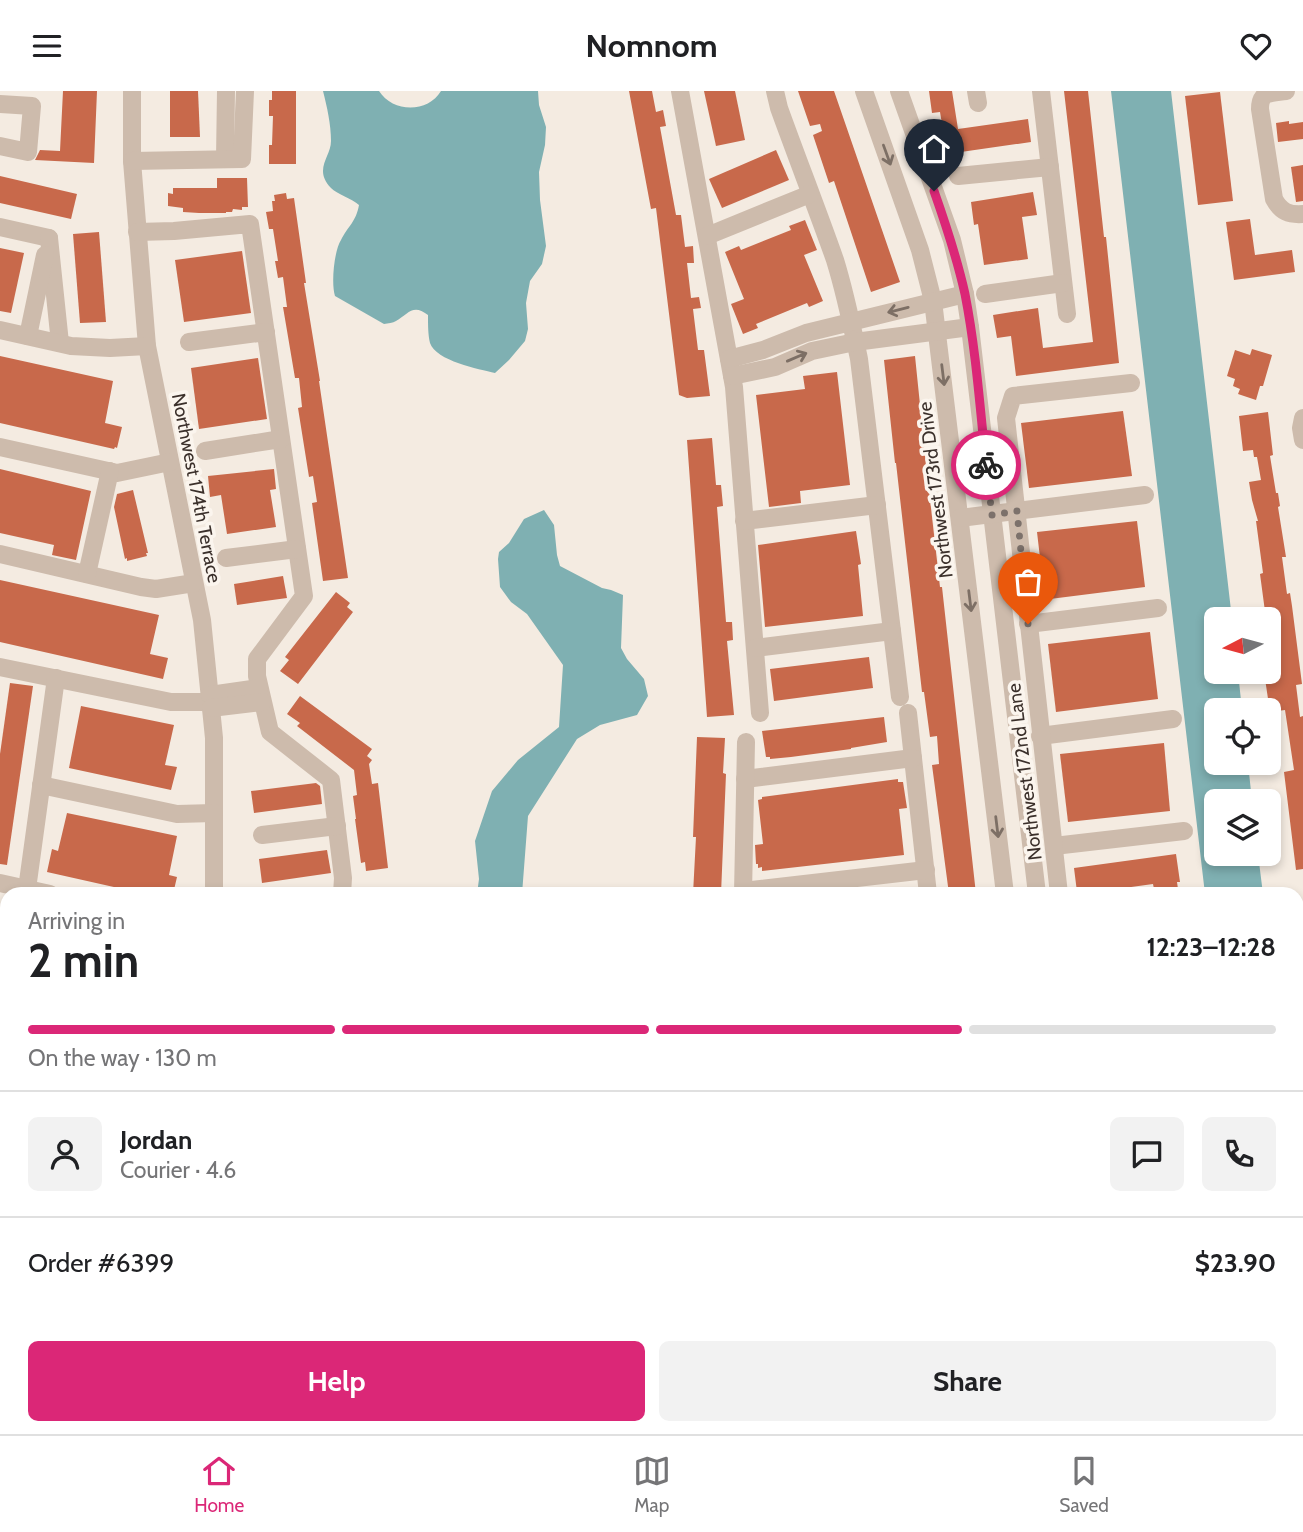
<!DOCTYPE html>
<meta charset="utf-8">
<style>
:root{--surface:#fff;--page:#f2f2f2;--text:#202124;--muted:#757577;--line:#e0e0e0;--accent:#db2777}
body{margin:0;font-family:Cabin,sans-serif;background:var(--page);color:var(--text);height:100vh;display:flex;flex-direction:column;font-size:26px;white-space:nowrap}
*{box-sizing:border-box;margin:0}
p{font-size:23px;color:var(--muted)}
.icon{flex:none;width:38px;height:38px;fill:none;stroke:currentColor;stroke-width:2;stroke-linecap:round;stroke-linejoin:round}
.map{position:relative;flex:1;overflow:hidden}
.side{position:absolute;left:0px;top:796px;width:1304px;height:548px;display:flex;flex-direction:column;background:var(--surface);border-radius:21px 21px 0 0;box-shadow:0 4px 10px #0003}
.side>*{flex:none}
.needle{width:46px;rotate:264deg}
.controls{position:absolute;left:1204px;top:516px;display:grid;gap:14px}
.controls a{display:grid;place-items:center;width:77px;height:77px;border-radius:10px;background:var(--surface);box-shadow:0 4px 10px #0003;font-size:35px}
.pin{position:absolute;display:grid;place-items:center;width:60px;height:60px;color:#fff;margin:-72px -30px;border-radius:50% 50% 50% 0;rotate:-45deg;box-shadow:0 0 7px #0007}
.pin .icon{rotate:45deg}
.courier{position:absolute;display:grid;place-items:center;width:70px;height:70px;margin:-35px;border:5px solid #db2777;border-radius:50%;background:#fff;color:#222;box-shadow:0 2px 9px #0007}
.headline em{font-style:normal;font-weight:700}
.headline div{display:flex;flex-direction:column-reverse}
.headline{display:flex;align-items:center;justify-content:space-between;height:119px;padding:0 28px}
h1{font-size:46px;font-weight:700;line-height:52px}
.bar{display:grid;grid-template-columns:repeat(4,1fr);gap:10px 7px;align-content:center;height:84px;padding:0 28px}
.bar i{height:9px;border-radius:5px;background:var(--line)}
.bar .current{background:var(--accent)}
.bar p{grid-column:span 4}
.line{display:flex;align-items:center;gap:18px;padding:0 28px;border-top:2px solid var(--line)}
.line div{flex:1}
.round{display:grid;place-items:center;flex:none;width:74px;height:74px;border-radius:10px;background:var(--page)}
.cta{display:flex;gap:14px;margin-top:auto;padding:14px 28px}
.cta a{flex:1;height:80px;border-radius:10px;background:var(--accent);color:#fff;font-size:28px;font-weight:700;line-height:80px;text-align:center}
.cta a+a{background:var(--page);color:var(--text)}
header{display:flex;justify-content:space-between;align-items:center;height:91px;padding:0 28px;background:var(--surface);font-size:32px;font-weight:700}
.tab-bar{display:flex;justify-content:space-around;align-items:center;height:98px;border-top:2px solid var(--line);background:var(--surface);font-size:19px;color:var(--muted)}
.tab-bar a{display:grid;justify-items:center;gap:4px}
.tab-bar .current{color:var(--accent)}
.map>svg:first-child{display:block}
.water{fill:#7fb0b2}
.building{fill:#c8694b}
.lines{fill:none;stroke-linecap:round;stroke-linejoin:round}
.minor{stroke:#cdbbac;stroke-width:18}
.oneway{stroke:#7d6f65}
.done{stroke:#7c716b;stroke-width:7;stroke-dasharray:0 12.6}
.route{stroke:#db2777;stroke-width:9}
.labels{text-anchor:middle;stroke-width:7;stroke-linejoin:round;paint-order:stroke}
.street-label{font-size:19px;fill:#3b302b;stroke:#fbf5ee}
</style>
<header><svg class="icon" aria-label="menu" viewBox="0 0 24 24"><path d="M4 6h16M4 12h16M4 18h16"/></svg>Nomnom<svg class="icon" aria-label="heart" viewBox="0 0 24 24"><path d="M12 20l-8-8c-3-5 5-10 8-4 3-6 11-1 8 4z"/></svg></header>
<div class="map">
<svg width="1303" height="1343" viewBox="0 0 1303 1343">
<rect width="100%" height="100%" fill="#f4ebe1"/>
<!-- water -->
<g class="water">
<path d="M323 0H379C393 22 428 22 441 0H538L539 14 546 36 545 54 539 81 540 109 546 155 542 173 530 190 526 212 528 238 525 250 509 269 495 282C479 278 436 270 430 252 428 244 428 233 428 224 413 212 408 223 396 230 393 232 388 232 384 233L335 205C331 193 334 160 341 149 348 135 356 131 359 114 351 107 337 103 331 97 313 78 331 66 331 50 331 33 327 16 323 0Z"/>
<path d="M1111 0H1171L1232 528H1216V581H1238L1242 619 1216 620V672H1248L1252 710H1216V763H1258L1263 803H1205Z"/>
<path d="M544 419 554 434 557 464 560 475 602 497 611 499 623 504 621 557 627 568 644 588 648 605 637 624 600 634 577 648 528 725 522 803H477L479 788 475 750 492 700 518 669 559 636 563 574 527 523 511 511 500 496 498 468 499 461 509 452 524 428Z"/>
<path d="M1297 1109 1303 1165V1343H1267V1337H1297Z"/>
</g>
<!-- building -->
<g class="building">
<path d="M63 0H97L94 72 35 69 40 59 60 60Z"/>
<path d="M170 0H198L200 46H170Z"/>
<path d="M272 0H296V73H269V54H272L273 25H269V9H272Z"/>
<path d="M629 0H652L656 21 663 19 666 35 660 36 676 124H681L685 156 693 155 694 172H687L691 207 699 206 701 217 693 218 698 259H704L710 305 687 307 679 304 656 117 651 118Z"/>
<path d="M704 0H735L745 49 716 55Z"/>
<path d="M798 0H834L900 191 871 201 834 90 829 92 813 44 822 40 820 33 810 35Z"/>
<path d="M929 0H952L958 38 1028 28 1031 51 947 63 940 21 932 22Z"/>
<path d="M1064 0H1088L1104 146H1106L1119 272 1016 285 1011 245 997 247 993 224 1038 217 1043 257 1093 251Z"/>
<path d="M1220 1 1233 110 1198 114 1185 5Z"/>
<path d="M1289 30V33L1303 31V48L1278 51 1276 32Z"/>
<path d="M776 59 789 89 722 117 709 88Z"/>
<path d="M1303 74V110L1296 111 1291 76Z"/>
<path d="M0 85 77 103 71 128 0 112Z"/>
<path d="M217 87H247L248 116H242V119L233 118 232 121H226V122H199L183 121V117L168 115V102L173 103V97H217Z"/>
<path d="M1033 101 1037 124 1022 126 1028 168 984 174 978 133 974 134 971 111Z"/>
<path d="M286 102 287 108 294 107 306 192H304L320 290H319L348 487 323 490 312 412 317 411 313 385 309 386 298 317 302 316 299 287H295L283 216H287L283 186 278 187 275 170H278L273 138H269L266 121 273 120 272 110H275L274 104Z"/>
<path d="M1250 128 1255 164 1292 159 1295 181 1234 189 1226 131Z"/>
<path d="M805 129 817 159 804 164 823 210 809 216 807 212 756 233 758 237 743 243 731 213 744 208 725 161 739 155 741 159 791 139 789 135Z"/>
<path d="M99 141 106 231 80 232 73 143Z"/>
<path d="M0 157 24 162 11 222 0 220Z"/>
<path d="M242 160 251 222 184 231 175 169Z"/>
<path d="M1252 258 1272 264 1263 295H1260L1256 309 1238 303 1240 298 1233 295 1235 288 1227 285 1235 259 1250 264Z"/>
<path d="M0 265 113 290 105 332 122 336 117 357 115 356 114 358 0 332Z"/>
<path d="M915 265 927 382 940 496H942L976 803H949L932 674 939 673 937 645 930 646 924 601H922L896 372H895L884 269Z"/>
<path d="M258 267 267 328 199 338 191 277Z"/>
<path d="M837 281 850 394 800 400 801 412 769 416 756 304 805 298 803 285Z"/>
<path d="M1123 320 1132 385 1029 397 1021 332Z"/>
<path d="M1268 321 1273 364 1270 365 1276 402H1278L1280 415 1278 416 1286 466H1282L1287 503 1290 502 1292 515 1302 593 1296 594 1300 626 1303 625V778L1296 779 1284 681 1294 679 1285 619 1270 621 1264 581H1269V528H1266L1260 483 1263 482 1256 430H1258L1252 409 1249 391 1261 389 1257 366H1254L1253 359 1243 360 1239 325Z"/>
<path d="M712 347 716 394H721L723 415 717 416 726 531H732L733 549 727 550 734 624 707 626 687 349Z"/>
<path d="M0 378 91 400 76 469 52 464 54 454 0 442Z"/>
<path d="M274 378 276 398 270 399 276 436 227 443 221 404 210 406 208 385Z"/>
<path d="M133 399 148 462H146L147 465 127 470V467L125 468 114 416 117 403Z"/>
<path d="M1137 430 1145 496 1042 509 1039 484H1042L1037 441Z"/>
<path d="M856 440 861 473 858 474 863 525 765 536 758 454Z"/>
<path d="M283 485 287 507 237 514 234 493Z"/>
<path d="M0 489 159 524 150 563 168 567 163 588 0 551Z"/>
<path d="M336 501 350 512 347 516 353 521 298 593 280 580 289 569 285 566Z"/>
<path d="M1150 541 1158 608 1056 621 1048 553Z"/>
<path d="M869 566 873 597 774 610 770 578Z"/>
<path d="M10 592 33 595 7 774 0 773V663Z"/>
<path d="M300 605 372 658 367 665 372 669 369 673 372 693 378 692 388 777 366 780 365 771 361 772 355 728H356L353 705 357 704 354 679 297 635 300 632 287 623Z"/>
<path d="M81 615 174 634 165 674 177 676 171 699 69 677Z"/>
<path d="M884 626 887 651 851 657V658L791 666 770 668V666H766L762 640Z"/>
<path d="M697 646 725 647 723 682 726 683 721 803H693L696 746H693Z"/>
<path d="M1164 652 1170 720 1068 731 1060 663Z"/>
<path d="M898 688V691H903L907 717 899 718 904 764 762 780V776L758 777V773H756L755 754 763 753 758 709 762 708V706Z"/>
<path d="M316 692 320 695 322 713 254 722 251 700Z"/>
<path d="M67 722 177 745 169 784 177 786 173 803H145L47 781 52 758 58 760Z"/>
<path d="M327 759 331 782 262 792 259 768Z"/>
<path d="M1176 763 1180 791H1177L1178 798 1173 799 1174 803H1155L1153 793 1124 797 1125 801 1108 803H1086V800L1077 801 1074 777Z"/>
</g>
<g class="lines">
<!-- minor -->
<g class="minor">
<path d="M132 0V70L147 255 202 529 214 647V803"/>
<path d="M680 0 734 296 760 622"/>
<path d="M775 0 779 17C797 67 817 118 835 169 845 201 852 235 859 268L900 606"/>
<path d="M864 0 920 159 933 210 1005 803"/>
<path d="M899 0 952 149 965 203 970 236 1037 803"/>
<path d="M976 0 978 12"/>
<path d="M1041 0 1067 223"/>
<path d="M1286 0C1271 2 1260 0 1260 18L1274 108C1281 121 1289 124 1303 123"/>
<path d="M0 13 32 15 28 61 0 55"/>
<path d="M225 68 226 0"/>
<path d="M132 70 242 68 245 0"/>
<path d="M958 85 1050 76"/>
<path d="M0 136 49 147"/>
<path d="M137 141 174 140 250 133 304 505 257 568V585L270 641 331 689 343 787 342 803"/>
<path d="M707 145 810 103"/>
<path d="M49 147 60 252"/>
<path d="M985 203 1063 192"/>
<path d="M0 239 71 255 110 257 147 255"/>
<path d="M28 245 45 164"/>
<path d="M189 251 266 241"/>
<path d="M729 268 763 259 806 242 965 203"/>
<path d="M732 285 775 276 812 260 855 251 970 236"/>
<path d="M1303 327 1301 337 1303 349"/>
<path d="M0 356 117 382 170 371"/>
<path d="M205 360 281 348"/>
<path d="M960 427 1145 404"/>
<path d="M744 430 877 414"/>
<path d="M0 463 141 496 156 498 194 492"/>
<path d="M226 467 297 458"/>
<path d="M87 483 110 380"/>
<path d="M1028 533 1158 517"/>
<path d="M755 557 892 540"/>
<path d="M0 576 171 611H211"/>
<path d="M210 604 259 597"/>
<path d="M211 617 262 611"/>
<path d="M908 622 928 803"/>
<path d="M1040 645 1173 628"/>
<path d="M745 688 913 667"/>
<path d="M41 694 177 723 214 722"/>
<path d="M262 744 337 735"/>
<path d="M1054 755 1184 740"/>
<path d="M0 792 50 803"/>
<path d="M27 798 56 587"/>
<path d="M743 800 926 779"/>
<path d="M743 803 746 651"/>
<path d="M1059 803 1006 327 1013 305 1131 292"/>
<path d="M0 905 7 907"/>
<path d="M0 1026 7 1028"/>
<path d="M0 1143 7 1145"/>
<path d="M0 1305 7 1304"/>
<path d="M585 1337 586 1343"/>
<path d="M689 1337 690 1343"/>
<path d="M789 1337 790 1343"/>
<path d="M892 1337 893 1343"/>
<path d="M995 1337 996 1343"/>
<path d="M1070 1337V1343"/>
<path d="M1102 1337 1103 1343"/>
<path d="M1121 1337 1122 1343"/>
<path d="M1156 1343 1208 1337"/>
</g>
</g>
<!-- one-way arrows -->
<defs><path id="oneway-shaft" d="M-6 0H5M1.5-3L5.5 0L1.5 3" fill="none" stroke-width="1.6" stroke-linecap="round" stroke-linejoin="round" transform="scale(1.75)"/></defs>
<g class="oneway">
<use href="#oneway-shaft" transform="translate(887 64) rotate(70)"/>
<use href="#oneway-shaft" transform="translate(898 219) rotate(166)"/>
<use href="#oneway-shaft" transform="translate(797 266) rotate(-23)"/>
<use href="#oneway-shaft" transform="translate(943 284) rotate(83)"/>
<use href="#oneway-shaft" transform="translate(970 510) rotate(83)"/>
<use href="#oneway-shaft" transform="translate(997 736) rotate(83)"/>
</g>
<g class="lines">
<!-- done -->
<path class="done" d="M986 374 992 424 1017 420 1028 533"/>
<!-- route -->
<path class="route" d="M934 100C946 134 957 167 965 203 976 259 980 317 986 374"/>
</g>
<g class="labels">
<!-- street labels -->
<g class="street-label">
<text transform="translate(197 397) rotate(79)" y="7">Northwest 174th Terrace</text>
<text transform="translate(935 399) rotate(-97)" y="7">Northwest 173rd Drive</text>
<text transform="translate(1024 681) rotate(-97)" y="7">Northwest 172nd Lane</text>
</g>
</g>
</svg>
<div class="controls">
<a><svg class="needle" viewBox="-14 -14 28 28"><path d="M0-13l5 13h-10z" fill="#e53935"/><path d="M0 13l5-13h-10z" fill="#757577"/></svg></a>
<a><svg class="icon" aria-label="locate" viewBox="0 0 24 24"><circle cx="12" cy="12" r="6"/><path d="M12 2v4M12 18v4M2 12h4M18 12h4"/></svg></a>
<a><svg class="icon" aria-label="layers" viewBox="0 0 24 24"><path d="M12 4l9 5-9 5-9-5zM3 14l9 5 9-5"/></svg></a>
</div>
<div class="pin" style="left:1028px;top:533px;background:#ea580c"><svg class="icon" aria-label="bag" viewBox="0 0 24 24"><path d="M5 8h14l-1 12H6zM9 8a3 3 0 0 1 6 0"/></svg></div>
<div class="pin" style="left:934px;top:100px;background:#1f2937"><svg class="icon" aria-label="home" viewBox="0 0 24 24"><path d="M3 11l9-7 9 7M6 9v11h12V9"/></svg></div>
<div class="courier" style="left:986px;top:374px"><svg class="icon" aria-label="bike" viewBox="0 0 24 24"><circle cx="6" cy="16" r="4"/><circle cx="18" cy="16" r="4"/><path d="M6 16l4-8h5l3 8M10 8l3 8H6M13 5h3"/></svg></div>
<section class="side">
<div class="headline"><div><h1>2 min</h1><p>Arriving in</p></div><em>12:23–12:28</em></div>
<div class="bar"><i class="current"></i><i class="current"></i><i class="current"></i><i></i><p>On the way · 130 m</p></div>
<div class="line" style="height:126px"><a class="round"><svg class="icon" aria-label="person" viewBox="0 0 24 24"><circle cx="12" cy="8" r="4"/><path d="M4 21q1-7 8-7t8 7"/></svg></a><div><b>Jordan</b><p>Courier · 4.6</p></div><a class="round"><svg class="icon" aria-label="chat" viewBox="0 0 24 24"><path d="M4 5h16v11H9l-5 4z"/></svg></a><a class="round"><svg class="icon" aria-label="phone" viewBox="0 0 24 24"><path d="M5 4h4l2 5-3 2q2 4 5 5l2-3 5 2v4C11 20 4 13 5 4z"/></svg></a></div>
<div class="line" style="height:91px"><div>Order #6399</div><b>$23.90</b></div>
<div class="cta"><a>Help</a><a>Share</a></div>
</section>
</div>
<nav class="tab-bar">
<a class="current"><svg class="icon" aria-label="home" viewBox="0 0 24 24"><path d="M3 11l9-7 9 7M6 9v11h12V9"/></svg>Home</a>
<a><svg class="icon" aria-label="map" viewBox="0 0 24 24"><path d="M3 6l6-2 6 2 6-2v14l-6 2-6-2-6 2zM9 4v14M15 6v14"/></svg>Map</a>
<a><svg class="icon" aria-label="saved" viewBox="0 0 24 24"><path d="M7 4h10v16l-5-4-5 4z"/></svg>Saved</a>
</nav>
